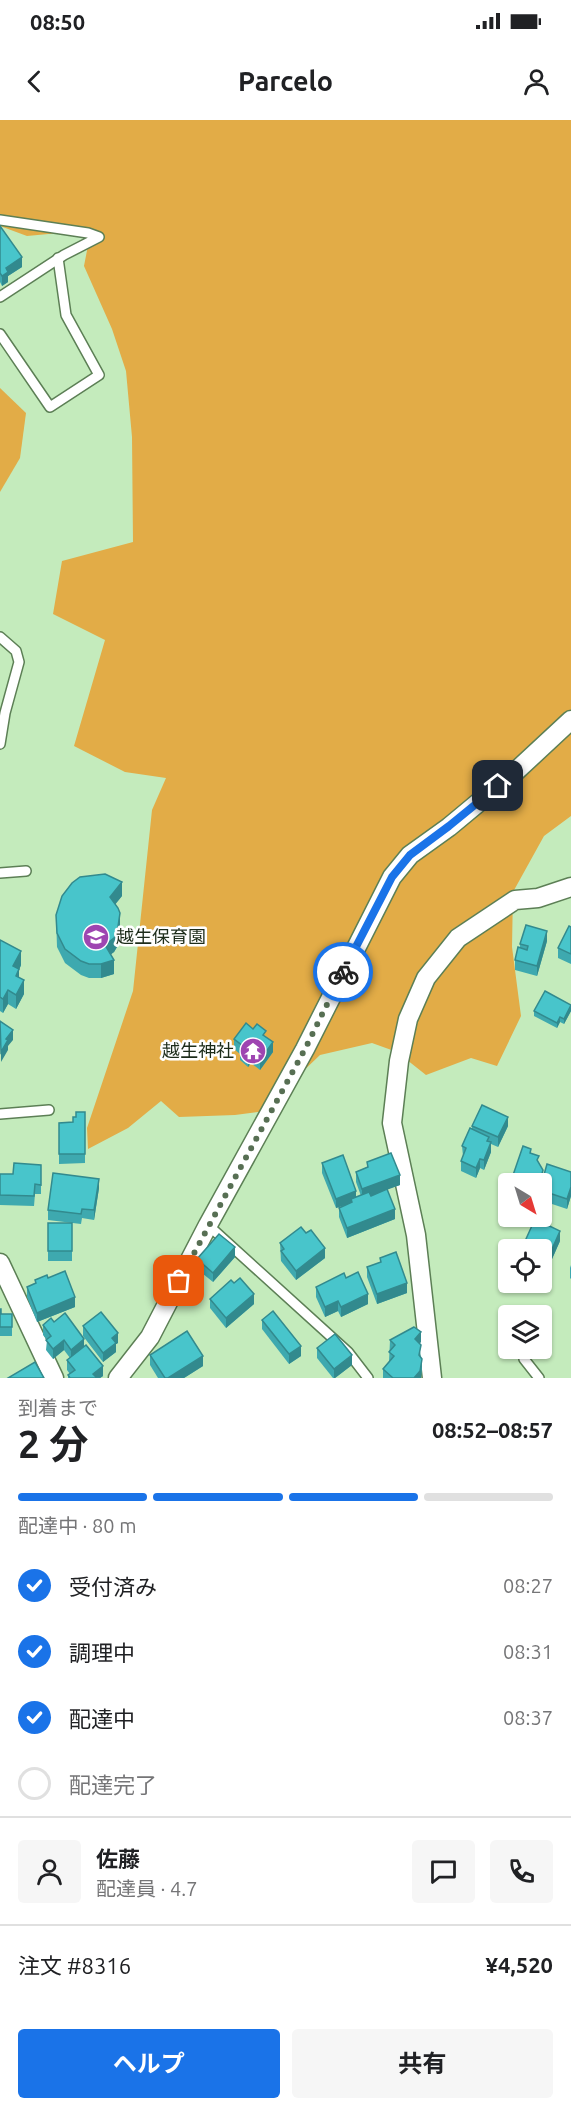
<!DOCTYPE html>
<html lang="ja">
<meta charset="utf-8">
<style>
:root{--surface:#fff;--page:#f6f6f6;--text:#202124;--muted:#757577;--line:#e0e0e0;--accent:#1a73e8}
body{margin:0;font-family:Ubuntu,"Noto Sans JP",sans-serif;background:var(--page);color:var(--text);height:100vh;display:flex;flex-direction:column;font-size:22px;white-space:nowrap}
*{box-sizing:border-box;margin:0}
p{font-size:20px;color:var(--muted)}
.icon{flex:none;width:33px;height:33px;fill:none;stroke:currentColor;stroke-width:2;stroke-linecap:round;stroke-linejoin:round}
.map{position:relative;height:1258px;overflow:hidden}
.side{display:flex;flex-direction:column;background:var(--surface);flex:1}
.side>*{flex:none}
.needle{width:39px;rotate:142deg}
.buttons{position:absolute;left:498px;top:1053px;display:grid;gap:12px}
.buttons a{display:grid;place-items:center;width:54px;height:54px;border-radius:6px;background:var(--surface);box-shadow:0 2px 4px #0004;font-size:30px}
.pin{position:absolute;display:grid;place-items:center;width:51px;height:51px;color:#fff;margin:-26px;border-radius:12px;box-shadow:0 3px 9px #0006}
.courier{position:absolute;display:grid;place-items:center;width:60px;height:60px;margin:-30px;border:4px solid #1a73e8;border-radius:50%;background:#fff;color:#222;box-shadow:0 2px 8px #0007}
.summary em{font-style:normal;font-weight:700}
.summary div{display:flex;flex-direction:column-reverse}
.summary{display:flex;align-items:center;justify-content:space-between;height:102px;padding:0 18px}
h1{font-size:39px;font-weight:700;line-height:45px}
.bar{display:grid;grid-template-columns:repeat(4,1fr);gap:9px 6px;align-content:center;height:72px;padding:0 18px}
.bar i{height:8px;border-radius:4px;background:var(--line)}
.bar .on{background:var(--accent)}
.bar p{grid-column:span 4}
.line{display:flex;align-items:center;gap:15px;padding:0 18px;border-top:2px solid var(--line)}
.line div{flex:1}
.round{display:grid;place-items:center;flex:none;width:63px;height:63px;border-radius:6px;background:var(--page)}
ol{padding:0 18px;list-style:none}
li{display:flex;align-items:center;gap:18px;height:66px}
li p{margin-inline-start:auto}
li .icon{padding:6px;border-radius:50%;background:var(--accent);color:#fff;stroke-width:4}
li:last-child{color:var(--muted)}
li i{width:33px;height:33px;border:3px solid var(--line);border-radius:50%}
.primary-button{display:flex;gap:12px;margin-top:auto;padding:12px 18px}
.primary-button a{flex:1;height:69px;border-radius:6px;background:var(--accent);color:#fff;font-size:24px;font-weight:700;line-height:69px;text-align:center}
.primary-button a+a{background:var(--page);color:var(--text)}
.status{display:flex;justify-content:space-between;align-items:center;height:42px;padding:0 30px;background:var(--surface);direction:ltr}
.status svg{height:16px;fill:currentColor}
header{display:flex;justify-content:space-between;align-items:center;height:78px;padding:0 18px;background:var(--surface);font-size:27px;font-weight:700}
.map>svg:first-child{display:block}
.green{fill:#e2ac47}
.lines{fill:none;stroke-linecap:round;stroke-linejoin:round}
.service-casing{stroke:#5c7f55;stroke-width:12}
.minor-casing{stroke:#5c7f55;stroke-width:21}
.service{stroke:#fff;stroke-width:9}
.minor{stroke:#fff;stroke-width:18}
.wall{fill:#3ea9af}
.shaded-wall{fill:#328a8e}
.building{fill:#48c5cb;stroke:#328a8e;stroke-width:1.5}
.done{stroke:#576f53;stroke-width:6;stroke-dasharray:0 10.8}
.route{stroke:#1a73e8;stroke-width:8}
.labels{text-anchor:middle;stroke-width:5;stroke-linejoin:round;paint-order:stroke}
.poi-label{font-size:18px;fill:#1d2c1a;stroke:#fff;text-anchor:start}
</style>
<div class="status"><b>08:50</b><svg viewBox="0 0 49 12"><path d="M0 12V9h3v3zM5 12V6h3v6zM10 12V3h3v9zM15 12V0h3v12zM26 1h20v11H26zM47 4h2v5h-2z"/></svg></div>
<header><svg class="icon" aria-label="back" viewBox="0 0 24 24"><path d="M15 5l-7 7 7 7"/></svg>Parcelo<svg class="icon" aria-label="person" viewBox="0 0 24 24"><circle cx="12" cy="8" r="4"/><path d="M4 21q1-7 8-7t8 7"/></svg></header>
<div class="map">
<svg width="571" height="1258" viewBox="0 0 571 1258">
<rect width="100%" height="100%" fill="#c4ebbc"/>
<!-- green -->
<g class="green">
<path d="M0 0H571V696L544 716 513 772 512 827 521 896 497 946 471 938 426 955 397 932 372 923 320 935 296 958 280 989 235 995 179 997 161 981 128 1008 88 1029 87 1008 133 871 152 690 166 658 125 652 74 626 105 520 53 494 62 441 133 422 132 317 126 251 112 209 84 146 91 110 27 116 0 106Z"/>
<path d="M0 268 26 293 20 338 0 372Z"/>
</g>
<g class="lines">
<defs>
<g id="service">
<path d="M0 100 88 113 99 117 64 135 0 177"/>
<path d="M0 214 50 287 99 255 66 195 58 138"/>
<path d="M0 517 16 531 19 542 5 593 0 624"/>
<path d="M0 753 26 751"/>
<path d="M0 994 49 990"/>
<path d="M208 1105 348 1232 368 1258"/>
<path d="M524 1239 539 1258"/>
</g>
<g id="minor">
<path d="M0 1143 54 1258"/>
<path d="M118 1258 150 1217 208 1105 305 929 392 757 410 735 449 707 514 653 571 600"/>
<path d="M432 1258 416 1115 392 1003 399 941 408 899 426 858 458 818 515 780 538 778 571 767"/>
</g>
</defs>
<!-- service casing -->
<use href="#service" class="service-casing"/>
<!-- minor casing -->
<use href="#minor" class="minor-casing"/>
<!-- service -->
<use href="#service" class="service"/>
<!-- minor -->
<use href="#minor" class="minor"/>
</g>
<!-- wall -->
<g class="wall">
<path d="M0 106 22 147 8 156V162L2 166 0 162Z"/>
<path d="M122 776 115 784 120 807 117 827 114 832 111 834 114 854 101 858H89L81 855 65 843 57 827 56 795Z"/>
<path d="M571 807V844L558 838V828Z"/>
<path d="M0 820 21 845 19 850V858L24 874 16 889 8 884 3 893 0 891Z"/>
<path d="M547 821 537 856 515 850V840L520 828V824Z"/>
<path d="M571 885V891L564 904 560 902 557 908 534 896V891Z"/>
<path d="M266 917 273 932 260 950 251 943 248 947 240 940V934L234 929V919Z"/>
<path d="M85 992V1043L59 1044V1003L73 1002 76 997Z"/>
<path d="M472 1006H508L498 1027 491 1024V1032L484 1050 480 1048 476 1058 461 1051V1041L463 1036 462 1026 472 1009Z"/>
<path d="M531 1033 539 1043 543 1056 571 1052V1076L567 1089 546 1082V1076L544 1081 542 1080V1064H511V1061Z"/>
<path d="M367 1042 400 1065 387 1069 395 1099 347 1118 339 1097V1088L351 1083 336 1088 322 1053V1043L356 1077 361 1076 356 1062V1052L367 1047Z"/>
<path d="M41 1045V1074H35L34 1086 0 1085V1054H13Z"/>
<path d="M99 1068 94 1100 82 1098 81 1104 48 1100V1090Z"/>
<rect x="48" y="1103" width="24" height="38"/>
<path d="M560 1121 548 1148 543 1146 542 1150V1130Z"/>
<path d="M280 1123 325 1138 296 1160 281 1141Z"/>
<path d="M235 1137 213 1162 197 1149V1139Z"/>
<path d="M380 1138 407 1173 377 1184 367 1157V1147L380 1143Z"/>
<path d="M571 1145V1159L570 1158V1148Z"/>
<path d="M48 1158 75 1187 37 1202 27 1177V1167L35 1164V1160Z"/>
<path d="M346 1158 368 1184 341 1197 338 1191 325 1197 316 1177V1167Z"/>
<path d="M234 1163 254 1184 226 1208 210 1188V1179Z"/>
<path d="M0 1189 1 1194H12V1216H0Z"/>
<path d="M262 1200 301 1236 289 1244 262 1209Z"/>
<path d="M54 1202 84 1227 103 1256 100 1258H68V1255L70 1254 67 1250V1240L70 1238 64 1230 53 1239 46 1230 47 1220 43 1215V1205Z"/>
<path d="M83 1206 118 1223 116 1224V1232L103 1242 83 1216Z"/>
<path d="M390 1220 421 1222 419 1223 422 1248 421 1258H383V1249L389 1242Z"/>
<path d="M317 1228 352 1245 335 1258H333L317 1238Z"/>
<path d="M150 1235 203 1246 184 1258H158L150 1245Z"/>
</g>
<!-- shaded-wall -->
<g class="shaded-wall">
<path d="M22 137V147L8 156V162L2 166V156L6 148Z"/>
<path d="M122 762V776L110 791V777Z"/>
<path d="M120 793V807L117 827 114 832 105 839V825Z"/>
<path d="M547 811V821L537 856V846Z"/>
<path d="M21 831V845L19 850V863L16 870 13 846Z"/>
<path d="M114 840V854L101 858V844Z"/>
<path d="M24 860V874L16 889V875Z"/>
<path d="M8 870V884L3 893V879Z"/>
<path d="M571 886V891L564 904V899Z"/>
<path d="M560 897V902L557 908V903Z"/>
<path d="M13 910V920L8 926V930L1 942V932L6 919Z"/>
<path d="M273 922V932L260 950V940Z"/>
<path d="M251 933V943L248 947V937Z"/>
<path d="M508 997V1006L498 1027V1017Z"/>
<path d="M491 1022V1032L484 1050V1040Z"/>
<path d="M480 1039V1048L476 1058V1048Z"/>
<path d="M400 1055V1065L362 1079V1069Z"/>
<path d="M99 1059V1068L94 1100V1090Z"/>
<path d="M547 1063V1072H546L544 1081V1071Z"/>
<path d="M571 1067V1076L567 1089V1079Z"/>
<path d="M356 1071V1081L351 1079V1083L336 1088V1079Z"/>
<path d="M395 1089V1099L347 1118V1108Z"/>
<path d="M560 1111V1121L548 1148V1138Z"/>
<path d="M235 1127V1137L213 1162V1153Z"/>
<path d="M325 1128V1138L296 1160V1151Z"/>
<path d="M543 1136V1146L542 1150V1140Z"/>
<path d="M407 1163V1173L377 1184V1174Z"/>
<path d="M254 1174V1184L226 1208V1198Z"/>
<path d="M368 1174V1184L341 1197V1187Z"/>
<path d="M75 1177V1187L37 1202V1193Z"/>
<path d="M338 1181V1191L325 1197V1187Z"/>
<path d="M421 1212V1222L415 1229V1219Z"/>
<path d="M118 1213V1223L116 1224V1232L103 1242V1233L112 1218Z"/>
<path d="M84 1219V1229L71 1240V1230Z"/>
<path d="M64 1220V1230L53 1239V1229Z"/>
<path d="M301 1226V1236L289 1244V1234Z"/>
<path d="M352 1235V1245L335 1258H334V1249Z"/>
<path d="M203 1236V1246L184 1258H168Z"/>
<path d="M422 1239 421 1258H414Z"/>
<path d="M103 1246V1256L100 1258H93V1254Z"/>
</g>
<!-- building -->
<g class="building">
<path d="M0 106 22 137 6 148 8 152 2 156 0 153Z"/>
<path d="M105 754 122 762 110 777 118 788 120 793 117 813 114 818 105 825 114 840 101 844H89L81 841 65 829 57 813 56 795 62 776 72 763 80 757Z"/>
<path d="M526 805 547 811 537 846 515 840 518 827 527 830 528 826 520 824Z"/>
<path d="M569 806 571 807V834L558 828Z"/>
<path d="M0 820 21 831 13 846 19 849 16 856 24 860 16 875 8 870 3 879 0 877Z"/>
<path d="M545 871 571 885 564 899 560 897 557 903 534 891Z"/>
<path d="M0 901 13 910 6 919 8 920 1 932Z"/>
<path d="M246 903 253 909 257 904 266 911 263 915 273 922 260 940 251 933 248 937 240 930 243 926 234 919Z"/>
<path d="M482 985 508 997 498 1017 472 1006Z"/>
<path d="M76 992H85V1034H59V1003L73 1002V997H76Z"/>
<path d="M470 1008 489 1017 487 1021 491 1022 484 1040 480 1039 476 1048 461 1041 466 1028 462 1026Z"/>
<path d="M523 1026 531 1029 530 1033 539 1036 537 1040 543 1050 540 1061 542 1062 547 1044 571 1052V1067L567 1079 546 1072 549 1063H547L544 1071 542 1070V1064H520L511 1061Z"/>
<path d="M391 1033 400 1055 362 1069 356 1052 368 1047 367 1042Z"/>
<path d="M343 1035 356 1071 336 1079 322 1043Z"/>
<path d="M14 1043 41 1045V1065L35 1064 34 1076 0 1075V1054H13Z"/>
<path d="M53 1053 99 1059 94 1090 82 1089 81 1094 48 1090Z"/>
<path d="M387 1069 395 1089 347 1108 339 1088 352 1082 351 1079 369 1072 371 1076Z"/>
<path d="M535 1099 560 1111 548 1138 543 1136 542 1140V1130H521Z"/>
<rect x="48" y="1103" width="24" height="28"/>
<path d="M301 1107 306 1113 311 1110 325 1128 296 1151 281 1131 284 1129 280 1123Z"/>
<path d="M219 1114 235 1127 213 1153 197 1139Z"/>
<path d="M396 1132 407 1163 377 1174 367 1147 381 1142 380 1138Z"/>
<path d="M65 1151 75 1177 37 1193 27 1167 36 1163 35 1160 47 1155 48 1158Z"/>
<path d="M358 1152 368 1174 341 1187 338 1181 325 1187 316 1167 344 1153 346 1158Z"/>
<path d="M240 1158 254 1174 226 1198 210 1179 231 1160 234 1163Z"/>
<path d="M0 1189H1V1194H12V1207H0Z"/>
<path d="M273 1191 301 1226 289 1234 262 1200Z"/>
<path d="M101 1192 118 1213 112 1218 116 1223 103 1233 83 1206Z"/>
<path d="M65 1193 84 1219 71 1230 64 1220 53 1229 46 1220 51 1216 43 1205 51 1198 54 1202Z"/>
<path d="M414 1207 421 1212 415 1219 421 1225 419 1235 422 1239 420 1251 414 1258H393L383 1249 394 1236 389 1232 395 1225 390 1220Z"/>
<path d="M187 1211 203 1236 168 1258H165L150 1235Z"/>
<path d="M335 1214 352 1235 334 1249 317 1228Z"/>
<path d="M86 1225 103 1246 93 1254 96 1257 95 1258H70L68 1255 75 1250 67 1240Z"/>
<path d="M35 1242 44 1258H8Z"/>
</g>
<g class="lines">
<!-- done -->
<path class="done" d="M179 1161 305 929 343 852"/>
<!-- route -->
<path class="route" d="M343 852 392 757 410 735 449 706 498 666"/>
</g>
<!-- icons -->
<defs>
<symbol id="school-disc" viewBox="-11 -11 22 22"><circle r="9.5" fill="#9e45b1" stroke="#fff"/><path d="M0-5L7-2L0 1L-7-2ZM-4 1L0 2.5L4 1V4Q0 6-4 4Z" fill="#fff"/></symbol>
<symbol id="temple-disc" viewBox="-11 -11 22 22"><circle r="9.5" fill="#9e45b1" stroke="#fff"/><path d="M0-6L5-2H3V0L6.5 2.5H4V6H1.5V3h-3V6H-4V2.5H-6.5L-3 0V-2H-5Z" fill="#fff"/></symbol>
</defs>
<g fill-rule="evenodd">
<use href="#school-disc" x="81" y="802" width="30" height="30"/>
<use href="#temple-disc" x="238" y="916" width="30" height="30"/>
</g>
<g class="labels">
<!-- poi labels -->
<g class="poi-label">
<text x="116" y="823">越生保育園</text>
<text x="234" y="937" text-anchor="end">越生神社</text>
</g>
</g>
</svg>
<div class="buttons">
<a><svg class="needle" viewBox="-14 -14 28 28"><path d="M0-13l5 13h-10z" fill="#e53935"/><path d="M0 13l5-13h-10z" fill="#757577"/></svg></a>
<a><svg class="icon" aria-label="locate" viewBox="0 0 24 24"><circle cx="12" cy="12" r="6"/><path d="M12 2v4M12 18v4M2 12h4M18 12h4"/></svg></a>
<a><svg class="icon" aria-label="layers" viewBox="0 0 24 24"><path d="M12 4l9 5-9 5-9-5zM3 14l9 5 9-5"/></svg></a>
</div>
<div class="pin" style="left:179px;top:1161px;background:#ea580c"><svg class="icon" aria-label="bag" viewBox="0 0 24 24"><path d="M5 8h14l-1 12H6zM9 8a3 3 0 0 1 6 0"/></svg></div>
<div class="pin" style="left:498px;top:666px;background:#1f2937"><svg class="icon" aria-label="home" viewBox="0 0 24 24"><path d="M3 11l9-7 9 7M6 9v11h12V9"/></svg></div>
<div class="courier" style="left:343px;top:852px"><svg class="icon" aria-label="bike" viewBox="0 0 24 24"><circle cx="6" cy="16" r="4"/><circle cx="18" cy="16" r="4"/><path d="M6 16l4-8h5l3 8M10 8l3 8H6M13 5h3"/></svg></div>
</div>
<section class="side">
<div class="summary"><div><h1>2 分</h1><p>到着まで</p></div><em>08:52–08:57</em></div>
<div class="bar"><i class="on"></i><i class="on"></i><i class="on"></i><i></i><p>配達中 · 80 m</p></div>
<ol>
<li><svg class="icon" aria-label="check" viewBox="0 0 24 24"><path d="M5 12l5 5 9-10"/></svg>受付済み<p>08:27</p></li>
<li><svg class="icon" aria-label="check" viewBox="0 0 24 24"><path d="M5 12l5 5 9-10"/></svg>調理中<p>08:31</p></li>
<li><svg class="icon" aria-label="check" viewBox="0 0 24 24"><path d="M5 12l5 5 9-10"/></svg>配達中<p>08:37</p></li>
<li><i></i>配達完了</li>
</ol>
<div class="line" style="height:108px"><a class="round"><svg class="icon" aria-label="person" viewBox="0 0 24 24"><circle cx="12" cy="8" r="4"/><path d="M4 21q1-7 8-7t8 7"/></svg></a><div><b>佐藤</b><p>配達員 · 4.7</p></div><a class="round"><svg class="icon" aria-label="chat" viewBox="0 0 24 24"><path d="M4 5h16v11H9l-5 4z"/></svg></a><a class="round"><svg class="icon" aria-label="phone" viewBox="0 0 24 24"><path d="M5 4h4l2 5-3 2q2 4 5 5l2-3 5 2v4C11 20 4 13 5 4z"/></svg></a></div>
<div class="line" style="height:78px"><div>注文 #8316</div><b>¥4,520</b></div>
<div class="primary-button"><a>ヘルプ</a><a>共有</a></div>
</section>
